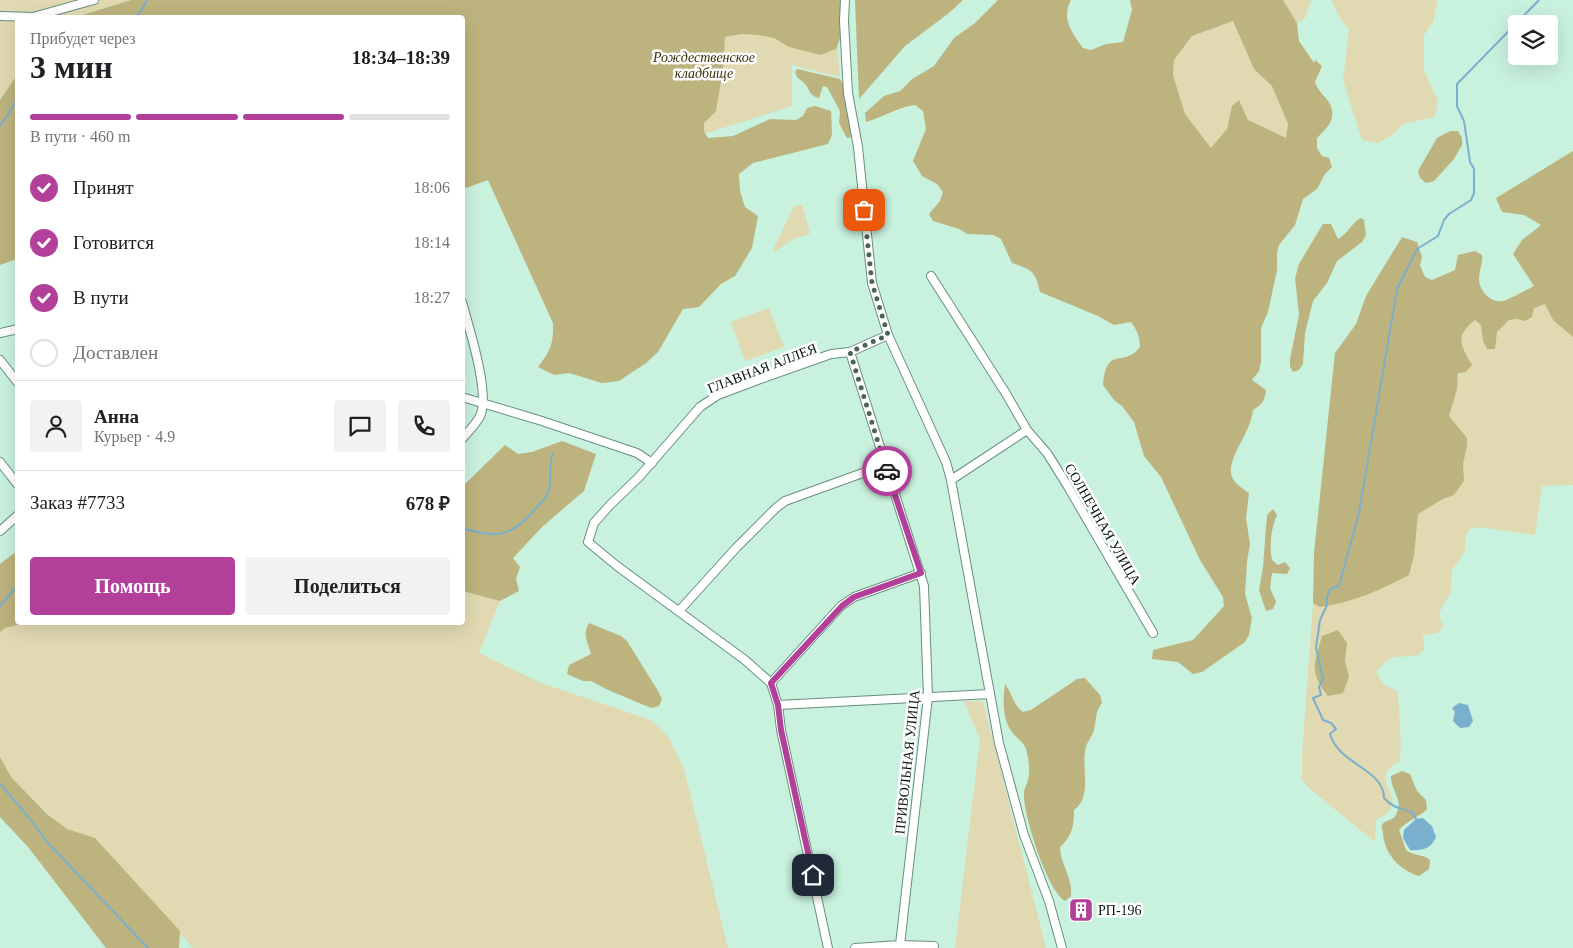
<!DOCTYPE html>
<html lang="ru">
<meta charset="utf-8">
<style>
:root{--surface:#fff;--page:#f2f2f2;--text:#202124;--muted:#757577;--line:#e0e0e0;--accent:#b2409a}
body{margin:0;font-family:"Times New Roman",serif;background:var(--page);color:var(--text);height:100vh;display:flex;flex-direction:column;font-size:19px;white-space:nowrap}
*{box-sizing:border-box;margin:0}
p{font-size:16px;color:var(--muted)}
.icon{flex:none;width:28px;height:28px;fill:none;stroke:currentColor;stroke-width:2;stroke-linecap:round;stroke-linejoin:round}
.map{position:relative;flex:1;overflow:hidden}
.details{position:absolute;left:15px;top:15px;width:450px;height:610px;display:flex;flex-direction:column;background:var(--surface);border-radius:5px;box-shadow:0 5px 20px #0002}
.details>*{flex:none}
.controls{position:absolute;left:1508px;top:15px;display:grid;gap:10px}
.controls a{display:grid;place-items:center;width:50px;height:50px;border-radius:5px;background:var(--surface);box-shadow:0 5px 20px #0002;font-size:25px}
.pin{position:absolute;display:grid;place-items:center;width:42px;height:42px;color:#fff;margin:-21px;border-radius:10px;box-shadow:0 2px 8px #0006}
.courier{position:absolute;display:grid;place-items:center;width:50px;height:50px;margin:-25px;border:4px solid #b2409a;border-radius:50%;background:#fff;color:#222;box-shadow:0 1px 6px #0007}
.overview em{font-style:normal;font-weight:700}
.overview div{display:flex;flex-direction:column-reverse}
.overview{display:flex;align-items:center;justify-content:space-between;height:85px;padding:0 15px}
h1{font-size:32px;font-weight:700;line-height:38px}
.bar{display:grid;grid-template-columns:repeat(4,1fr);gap:8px 5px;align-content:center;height:60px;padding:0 15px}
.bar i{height:6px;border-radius:4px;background:var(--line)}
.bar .selected{background:var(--accent)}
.bar p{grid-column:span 4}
.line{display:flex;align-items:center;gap:12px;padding:0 15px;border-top:1px solid var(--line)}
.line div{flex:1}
.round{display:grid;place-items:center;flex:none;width:52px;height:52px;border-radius:5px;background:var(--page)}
ol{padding:0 15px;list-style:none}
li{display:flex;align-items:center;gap:15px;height:55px}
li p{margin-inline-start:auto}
li .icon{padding:5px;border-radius:50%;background:var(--accent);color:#fff;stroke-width:4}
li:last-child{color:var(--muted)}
li i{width:28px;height:28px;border:2px solid var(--line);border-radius:50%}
.action{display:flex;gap:10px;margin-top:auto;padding:10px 15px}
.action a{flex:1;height:58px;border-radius:5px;background:var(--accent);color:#fff;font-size:20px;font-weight:700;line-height:58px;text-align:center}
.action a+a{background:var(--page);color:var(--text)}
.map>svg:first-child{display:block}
.green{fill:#e1d9b1}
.forest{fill:#bdb37e;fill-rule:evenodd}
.water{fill:#7bafce}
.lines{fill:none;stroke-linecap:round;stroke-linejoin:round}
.stream{stroke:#7bafce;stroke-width:2}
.building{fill:#224e50}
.street-casing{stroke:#698f7e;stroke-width:10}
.street{stroke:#fff;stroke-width:8}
.done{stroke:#4b6359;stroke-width:5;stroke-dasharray:0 9}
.route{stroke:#b2409a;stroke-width:6}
.labels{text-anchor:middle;stroke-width:5;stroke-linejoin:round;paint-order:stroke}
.park-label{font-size:14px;font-style:italic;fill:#383004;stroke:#fff}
.street-label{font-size:14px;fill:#081711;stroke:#fff}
.poi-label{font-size:14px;fill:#081711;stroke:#fff;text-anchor:start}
</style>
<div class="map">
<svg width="1573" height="948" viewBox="0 0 1573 948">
<rect width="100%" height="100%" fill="#c8f1de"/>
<!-- green -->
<g class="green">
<path d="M0 0H131L76 17 18 18 17 75 0 100Z"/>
<path d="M838 0V52L840 77 792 65V106L669 145 611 22Z"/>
<path d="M1283 0H1311L1305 18 1297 23Z"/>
<path d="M1331 0H1438L1433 22 1424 35V70L1438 101 1435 117 1403 124 1392 135 1378 143 1362 140 1343 80 1349 30 1340 18Z"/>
<path d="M1233 21 1254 69 1272 86 1288 124 1286 139 1248 120 1239 101 1232 106 1227 129 1211 149 1185 114 1173 75 1174 60 1192 36Z"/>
<path d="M801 205 803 207 810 233 807 235 795 238 774 252 775 246 794 206Z"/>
<path d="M1545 304 1553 320 1573 337V485L1542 486 1535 535 1479 527 1470 529 1466 535 1465 551 1452 570 1451 592 1439 613 1443 627 1438 633 1423 635 1424 650 1418 655C1397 659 1392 651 1377 672 1380 684 1386 686 1398 691 1399 715 1402 738 1400 761 1366 779 1404 794 1389 811 1386 815 1380 817 1376 820L1375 842 1309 788 1302 780V755L1313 603 1319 607 1414 555 1418 514 1441 500 1447 499 1464 481 1463 464 1467 446 1449 416 1464 351C1458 336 1463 329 1475 320L1481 325 1483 341 1487 349 1497 332 1509 320 1517 319 1534 308Z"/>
<path d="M769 308 784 347 745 361 731 322Z"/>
<path d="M463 591 500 601 479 653 541 683 651 720 669 738 684 769 728 948H193L95 838 67 829 54 820 11 777 0 757V632L4 628 26 622H462Z"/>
<path d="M964 701H983L1046 948H955L980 739Z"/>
</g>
<!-- forest -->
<g class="forest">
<path d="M131 0H841L840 39 836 49 821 55 789 47 774 38 758 35 741 34 725 37 723 70 716 111 704 123V131L708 138 733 136 770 119 796 120 803 116 807 108 815 106 831 111 832 135 828 144 753 163 739 174 740 191 745 207 758 216 752 248 735 276 721 284 699 307 683 309 658 352 646 363 619 381 602 383 569 373 554 375 538 367C550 351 554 344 553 323L488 180 463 189 462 18 76 17Z"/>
<path d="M855 0H963L949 13 905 46 859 99Z"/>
<path d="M998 0H1071C1061 19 1072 33 1083 48L1091 50 1106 44 1123 42 1132 10 1130 0H1283L1297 23 1299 41 1314 63 1315 60 1322 66 1315 82C1318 91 1323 94 1328 101 1339 117 1327 128 1317 138V148L1322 156 1329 158 1332 167 1325 174 1317 189 1303 199 1295 225 1279 245 1277 253V270L1268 312 1261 328V362L1259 371 1252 380 1266 390C1265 400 1262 405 1253 410 1252 415 1251 421 1249 425 1245 438 1226 463 1232 477 1235 484 1243 489 1249 493L1246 518 1250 544 1247 561 1245 594 1252 618 1249 635 1245 642 1202 672 1193 674 1178 662 1152 659 1153 650 1193 640 1224 606 1223 597 1200 560 1161 477 1144 456 1134 422 1122 406 1114 400 1103 385C1107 344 1123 369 1140 347 1140 337 1137 330 1131 322L1114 325 1098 316 1040 292C1035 270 1032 270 1012 263L1001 239 993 235 967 234 959 229 933 221 929 214 940 201 943 192 937 184 922 176 913 161 926 129 923 111 915 105C898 107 883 117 866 122L865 113 884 96 900 91 912 79 934 66 954 38 975 23ZM1233 21 1254 69 1272 86 1288 124 1286 138 1248 120 1239 100 1232 106 1227 129 1211 148 1185 114 1173 75 1174 60 1192 36Z"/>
<path d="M797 69 840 79 844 86 851 137 847 138 839 123 840 111 827 87 823 86 819 98C808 95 810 88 803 82 799 78 797 79 795 72Z"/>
<path d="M17 75V259L0 265V100Z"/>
<path d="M1450 131H1458L1462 138V145L1454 159 1434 181 1426 183 1420 178 1418 171 1437 138Z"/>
<path d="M1573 151V337L1553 320 1545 304 1534 308 1532 317 1525 321 1517 319 1509 320 1497 332 1495 349H1487L1483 341 1481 325 1475 320C1454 336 1461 346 1472 365L1466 372 1458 373 1457 389 1449 416 1467 438V446L1463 464 1464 481 1454 495 1441 500 1418 514 1414 555 1409 575C1380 590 1352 603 1319 607L1313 603 1314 553 1335 353 1356 324 1366 296 1402 237 1417 242 1422 257 1420 265 1425 277 1432 280 1455 270 1458 255 1475 251 1482 255C1483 264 1479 270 1479 279 1479 290 1490 303 1502 301 1507 301 1528 289 1534 286L1513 254 1522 240 1541 225 1524 215 1502 212 1496 198Z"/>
<path d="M1361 218 1364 220 1366 235 1362 242 1337 261 1327 283 1313 301 1305 333 1303 364 1299 370 1293 372 1290 366V359L1299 315 1295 278 1299 264 1323 224H1331L1338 239C1348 234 1351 223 1361 218Z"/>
<path d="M562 441 596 454 584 491 542 527 513 558 520 567 516 579 519 591 500 601 463 591V486L505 445 518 454 532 452Z"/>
<path d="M1273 509 1277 515C1271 528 1269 546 1272 560L1278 565 1285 562 1290 568 1287 574 1272 573 1270 588 1276 602 1273 609 1266 611 1259 590 1263 567 1267 515Z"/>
<path d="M17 551 18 622 26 623 5 628 0 632V564Z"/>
<path d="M589 623 621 636 627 641 658 691 662 699 659 706 651 708 606 689 591 681H583L567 674 569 665 591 654C588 642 582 635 589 623Z"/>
<path d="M1338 630 1347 643 1345 661 1349 677 1343 693 1328 696C1309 672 1314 664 1322 636Z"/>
<path d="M1085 678 1100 695 1102 703C1094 713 1097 722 1093 733 1090 739 1086 744 1085 751 1082 771 1092 797 1074 810 1074 826 1072 836 1060 847 1060 864 1073 877 1071 896L1065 901C1047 890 1024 817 1024 795 1023 790 1027 785 1028 780 1030 772 1029 762 1027 753 1026 743 1018 740 1012 732 1002 719 1003 699 1005 684 1012 693 1013 705 1023 712L1031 710 1077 679Z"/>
<path d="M0 757 11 777 48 815 67 829 95 838 180 931 179 948H106L28 847 0 817Z"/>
<path d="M1402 771 1410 774 1417 791 1426 800C1426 801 1427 808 1427 809 1425 813 1404 823 1399 830L1406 850C1414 856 1423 854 1430 860L1429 869 1419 876C1399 870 1384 853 1383 833 1383 830 1381 828 1382 825 1383 821 1392 820 1395 817 1405 798 1391 794 1391 776Z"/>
</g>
<!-- water -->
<g class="water">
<path d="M1459 703 1468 705 1473 721 1469 727 1460 728 1453 721 1455 712 1452 708Z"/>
<path d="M1423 818 1432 826 1436 837C1431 849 1421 851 1410 850L1403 838 1404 830 1416 819Z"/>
</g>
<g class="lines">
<!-- stream -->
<g class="stream">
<path d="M134 18 141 11 147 0"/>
<path d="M0 126 18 99"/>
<path d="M462 530 466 529C496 538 510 537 532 513 536 507 544 501 547 495 554 482 547 466 553 453"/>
<path d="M0 606 18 585"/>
<path d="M0 784 22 809 49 844 148 948"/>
<path d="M1416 819 1412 812C1400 808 1393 808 1384 798 1384 769 1338 764 1330 734L1336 729 1331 723 1323 720 1313 698 1321 695 1319 687 1323 679 1316 648 1320 620 1327 605V597L1330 589 1339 586 1359 513 1397 289 1417 249 1438 236 1444 220 1449 214 1471 200 1474 193V169L1470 162 1464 121 1457 106V84L1539 0"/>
</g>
</g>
<!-- building -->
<path class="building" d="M1088 901 1092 909 1074 919 1070 911Z"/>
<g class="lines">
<defs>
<g id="street">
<path d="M845 0 844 21 848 93 858 147 872 283 888 335 946 462 951 480 999 743 1024 835 1049 901 1062 948"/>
<path d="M0 16 33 17 94 0"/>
<path d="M931 276 1005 392 1027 430 1047 453 1067 485 1153 633"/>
<path d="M462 302C469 328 489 389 481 414 478 422 468 432 462 439"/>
<path d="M0 333 18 329"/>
<path d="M850 352 924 586 928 697 900 945"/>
<path d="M0 360 18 383"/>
<path d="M462 397 542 421 637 453 652 463"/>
<path d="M0 462 18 485"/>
<path d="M951 480 1027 430"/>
<path d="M0 531 18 515"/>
<path d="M679 611 736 548 776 508 785 501 885 465"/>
<path d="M771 683 841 606 854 597 921 573"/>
<path d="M778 705 990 694"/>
<path d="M828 948 781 730 778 705 771 683 745 660 617 566 588 542 594 523 610 505 639 477 700 407 718 395 755 381 831 354 850 352 888 335"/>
<path d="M855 948 900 945 934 946"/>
</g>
</defs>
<!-- street casing -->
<use href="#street" class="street-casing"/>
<!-- street -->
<use href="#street" class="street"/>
</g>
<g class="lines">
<!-- done -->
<path class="done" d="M864 210 872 283 888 335 850 352 887 471"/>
<!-- route -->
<path class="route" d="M813 875 781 730 778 705 771 683 842 606 854 597 921 573 887 471"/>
</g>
<!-- icons -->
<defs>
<symbol id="building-square" viewBox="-11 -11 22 22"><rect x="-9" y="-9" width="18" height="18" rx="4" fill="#b2409a" stroke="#fff"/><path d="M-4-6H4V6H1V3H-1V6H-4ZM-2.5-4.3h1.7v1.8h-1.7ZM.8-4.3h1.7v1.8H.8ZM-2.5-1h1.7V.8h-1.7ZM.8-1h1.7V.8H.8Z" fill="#fff"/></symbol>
</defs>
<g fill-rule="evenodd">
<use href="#building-square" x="1067" y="896" width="28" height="28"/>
</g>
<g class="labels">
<!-- park labels -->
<g class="park-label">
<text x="704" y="62">Рождественское<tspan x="704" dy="16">кладбище</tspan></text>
</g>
<!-- street labels -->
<g class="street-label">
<text transform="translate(762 368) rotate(-21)" y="5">ГЛАВНАЯ АЛЛЕЯ</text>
<text transform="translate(1103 524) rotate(60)" y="5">СОЛНЕЧНАЯ УЛИЦА</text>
<text transform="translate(907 762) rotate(-84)" y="5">ПРИВОЛЬНАЯ УЛИЦА</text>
</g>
<!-- poi labels -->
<g class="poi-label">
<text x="1098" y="915">РП-196</text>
</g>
</g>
</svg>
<div class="controls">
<a><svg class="icon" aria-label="layers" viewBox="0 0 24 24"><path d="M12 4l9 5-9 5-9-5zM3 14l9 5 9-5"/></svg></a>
</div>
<div class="pin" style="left:864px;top:210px;background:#ea580c"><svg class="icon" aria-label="bag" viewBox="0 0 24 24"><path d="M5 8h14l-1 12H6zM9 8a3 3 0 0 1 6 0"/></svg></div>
<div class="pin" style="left:813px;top:875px;background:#1f2937"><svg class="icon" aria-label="home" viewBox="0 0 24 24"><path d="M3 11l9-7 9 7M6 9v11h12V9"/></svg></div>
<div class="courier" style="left:887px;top:471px"><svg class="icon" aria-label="car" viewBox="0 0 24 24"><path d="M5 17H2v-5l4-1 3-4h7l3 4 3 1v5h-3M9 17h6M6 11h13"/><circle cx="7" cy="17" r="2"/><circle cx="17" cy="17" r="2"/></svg></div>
<section class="details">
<div class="overview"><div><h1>3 мин</h1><p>Прибудет через</p></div><em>18:34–18:39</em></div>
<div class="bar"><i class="selected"></i><i class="selected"></i><i class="selected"></i><i></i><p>В пути · 460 m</p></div>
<ol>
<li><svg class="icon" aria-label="check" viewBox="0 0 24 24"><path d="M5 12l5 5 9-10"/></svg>Принят<p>18:06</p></li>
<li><svg class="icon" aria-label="check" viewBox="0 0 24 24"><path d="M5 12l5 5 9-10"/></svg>Готовится<p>18:14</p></li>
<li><svg class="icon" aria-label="check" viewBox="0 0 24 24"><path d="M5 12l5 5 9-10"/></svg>В пути<p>18:27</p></li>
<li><i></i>Доставлен</li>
</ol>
<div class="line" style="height:90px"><a class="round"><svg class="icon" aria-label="person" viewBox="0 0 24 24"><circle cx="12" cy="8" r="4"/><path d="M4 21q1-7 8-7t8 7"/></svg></a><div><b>Анна</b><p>Курьер · 4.9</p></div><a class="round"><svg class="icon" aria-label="chat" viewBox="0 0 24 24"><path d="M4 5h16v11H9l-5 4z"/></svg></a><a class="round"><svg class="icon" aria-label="phone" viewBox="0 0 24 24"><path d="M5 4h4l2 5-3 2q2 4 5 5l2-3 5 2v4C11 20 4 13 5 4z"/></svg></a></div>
<div class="line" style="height:65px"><div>Заказ #7733</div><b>678 ₽</b></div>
<div class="action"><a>Помощь</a><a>Поделиться</a></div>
</section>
</div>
